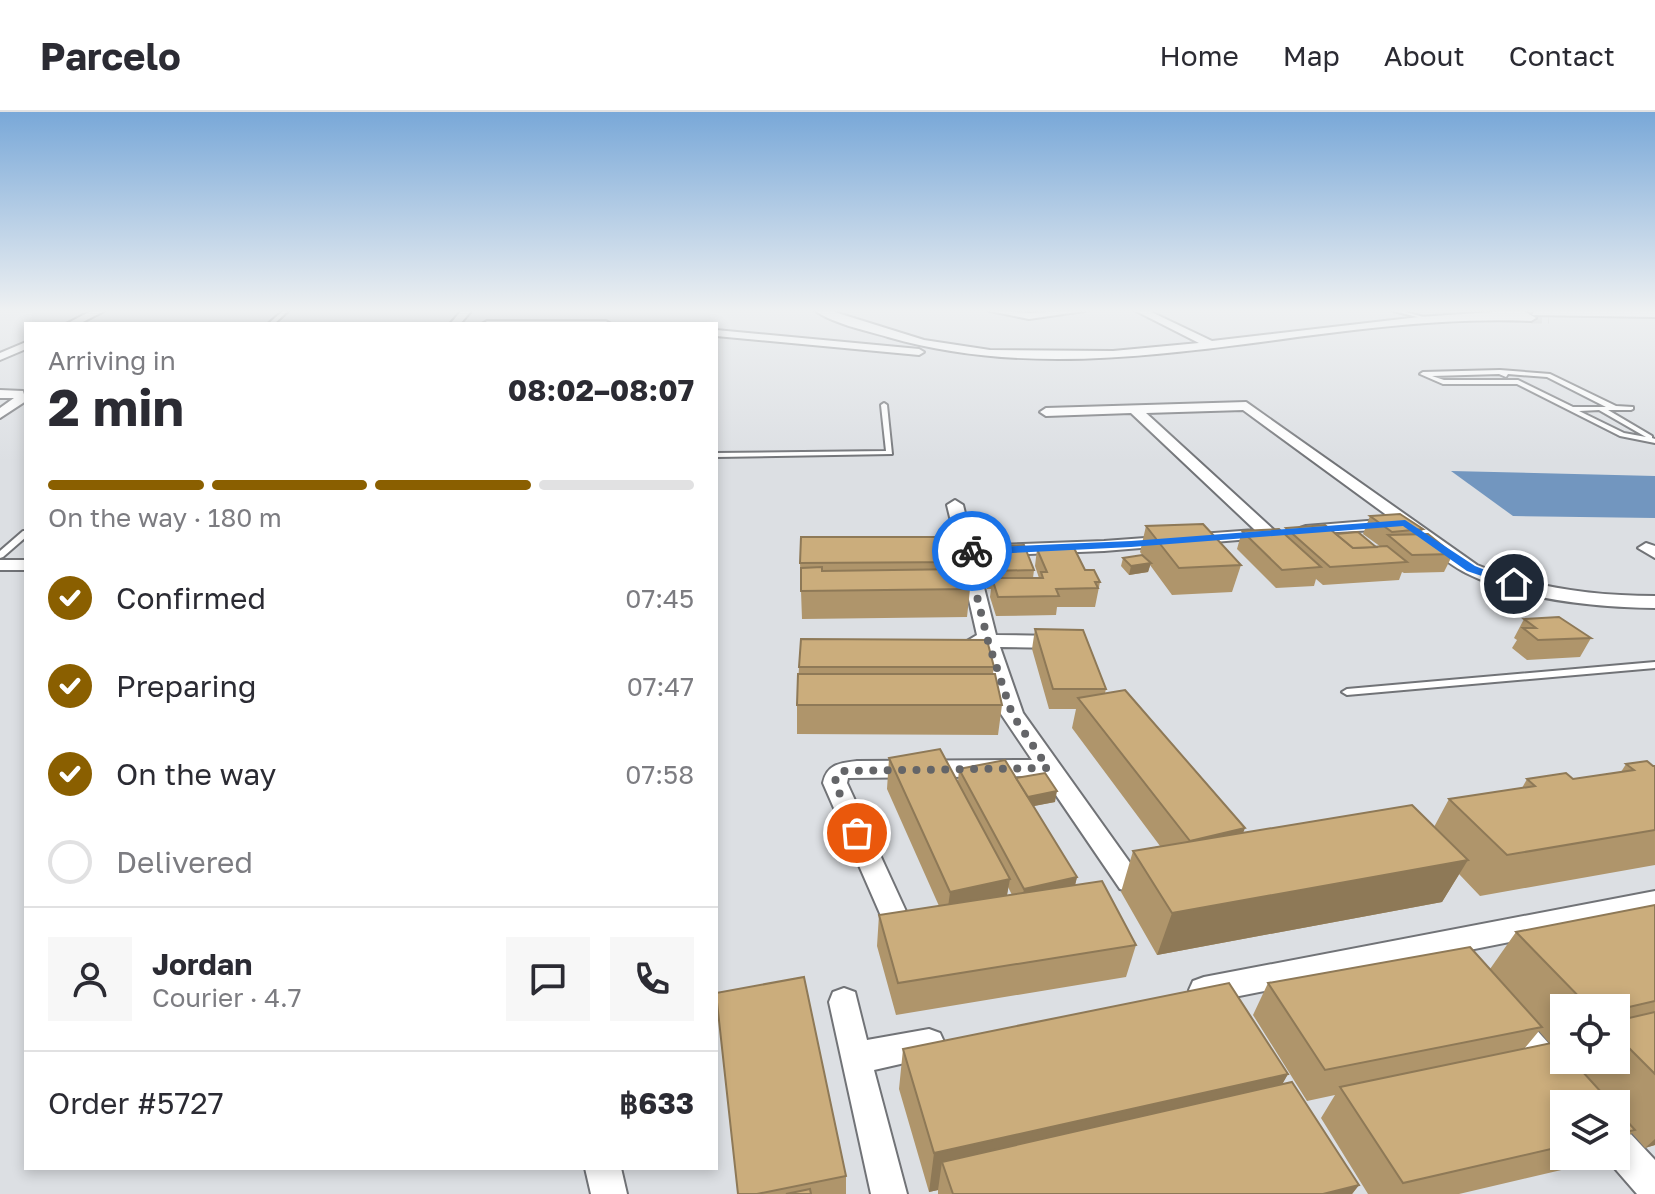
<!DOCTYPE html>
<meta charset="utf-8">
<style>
:root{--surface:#fff;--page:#f7f7f7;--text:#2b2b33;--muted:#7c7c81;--line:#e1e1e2;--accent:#8a5f00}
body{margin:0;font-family:"Golos Text",sans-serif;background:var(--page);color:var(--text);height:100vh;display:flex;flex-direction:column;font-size:30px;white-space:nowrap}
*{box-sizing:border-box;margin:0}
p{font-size:26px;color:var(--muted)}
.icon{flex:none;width:44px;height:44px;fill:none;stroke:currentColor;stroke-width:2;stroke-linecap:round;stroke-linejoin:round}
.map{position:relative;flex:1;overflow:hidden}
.details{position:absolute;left:24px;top:210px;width:694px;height:848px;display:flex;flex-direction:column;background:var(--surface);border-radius:0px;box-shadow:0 4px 12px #0003}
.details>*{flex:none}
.buttons{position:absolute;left:1550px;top:882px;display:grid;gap:16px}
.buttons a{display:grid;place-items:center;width:80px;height:80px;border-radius:0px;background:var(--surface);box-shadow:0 4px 12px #0003;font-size:40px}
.pin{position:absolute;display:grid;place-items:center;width:68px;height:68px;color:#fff;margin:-34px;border:4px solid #fff;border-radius:50%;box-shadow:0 2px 8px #0007}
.courier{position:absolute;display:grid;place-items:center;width:80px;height:80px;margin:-40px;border:6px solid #1a73e8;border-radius:50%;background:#fff;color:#222;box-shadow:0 2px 10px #0007}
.head em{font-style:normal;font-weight:700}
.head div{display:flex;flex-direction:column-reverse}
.head{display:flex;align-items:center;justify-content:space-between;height:136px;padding:0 24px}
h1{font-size:52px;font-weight:700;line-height:60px}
.bar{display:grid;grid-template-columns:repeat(4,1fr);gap:12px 8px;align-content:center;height:96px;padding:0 24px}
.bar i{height:10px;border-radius:6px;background:var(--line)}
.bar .current{background:var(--accent)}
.bar p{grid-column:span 4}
.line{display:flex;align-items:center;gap:20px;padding:0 24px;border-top:2px solid var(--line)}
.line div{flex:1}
.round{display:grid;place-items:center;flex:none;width:84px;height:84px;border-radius:0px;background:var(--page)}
ol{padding:0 24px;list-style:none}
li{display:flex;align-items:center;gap:24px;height:88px}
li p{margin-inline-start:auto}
li .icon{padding:8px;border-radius:50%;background:var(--accent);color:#fff;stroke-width:4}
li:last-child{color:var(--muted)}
li i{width:44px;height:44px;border:4px solid var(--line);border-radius:50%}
header{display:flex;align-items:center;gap:48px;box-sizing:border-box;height:112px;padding:0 40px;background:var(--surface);border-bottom:2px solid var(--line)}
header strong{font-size:38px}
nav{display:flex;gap:44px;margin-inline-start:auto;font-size:28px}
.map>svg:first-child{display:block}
.water{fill:#7296bf}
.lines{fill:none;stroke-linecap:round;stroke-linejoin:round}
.minor-tunnel{stroke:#b7babd;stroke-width:11;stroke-dasharray:11 6;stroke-linecap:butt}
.service-casing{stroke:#717377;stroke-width:4}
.minor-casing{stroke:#717377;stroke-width:4}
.service{fill:#fff;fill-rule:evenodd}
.minor{fill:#fff;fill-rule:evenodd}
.wall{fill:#af956b;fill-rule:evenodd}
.shaded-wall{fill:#8e7957}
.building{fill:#cbad7c;stroke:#8e7957;stroke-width:2}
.route{fill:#1a73e8}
.done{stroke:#646568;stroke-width:8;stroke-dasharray:0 14.4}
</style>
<header>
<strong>Parcelo</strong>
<nav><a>Home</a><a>Map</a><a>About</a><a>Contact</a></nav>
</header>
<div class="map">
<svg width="1655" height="1082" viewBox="0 0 1655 1082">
<rect width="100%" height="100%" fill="#dcdfe3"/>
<!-- water -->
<path class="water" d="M1451 359 1655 364V406L1513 404Z"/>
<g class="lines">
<!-- minor-tunnel -->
<path class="minor-tunnel" d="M1531 206H1549"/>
<defs>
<g id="service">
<path d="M284 198H289L274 212H268Z"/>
<path d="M1390 198H1398L1431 207 1429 208Z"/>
<path d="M1500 258 1550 262 1616 294 1633 295V297L1631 298H1608L1652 324V326L1655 327V331L1620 324 1517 272H1443L1420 262 1423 260ZM1499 262 1506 265 1508 262 1547 265 1606 295H1573L1518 268H1444L1432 264ZM1599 298 1646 325 1624 321 1579 299Z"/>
<path d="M884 291 887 293 892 342 716 345V341L886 339 881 293Z"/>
<path d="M23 419H26V425L3 445 0 446V439Z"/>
<path d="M1655 550V556L1347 583 1342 580 1347 577Z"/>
</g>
<g id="minor">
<path d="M93 198H106L79 212H66Z"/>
<path d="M462 198H472L460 212H450Z"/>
<path d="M814 198H828L924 228 990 238 1113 239 1199 231 1134 198H1147L1212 229 1419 205 1522 198 1536 206 1531 209C1317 200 1099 286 888 225 864 218 834 212 814 198Z"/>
<path d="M985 198 1029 201 1091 198 1029 207Z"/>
<path d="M1535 198 1655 199V205L1532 203Z"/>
<path d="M487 209H606L611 212H482Z"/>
<path d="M716 218 919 237 924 240 919 243 716 224Z"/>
<path d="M26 230V237L0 248V241Z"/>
<path d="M0 278 23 279 26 289 0 306V296L14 286H0Z"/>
<path d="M1246 290 1477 453C1534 476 1594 484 1655 484V496C1597 495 1519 488 1466 461 1443 449 1422 429 1401 414L1394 417 1300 422V416L1306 414 1392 407 1243 298 1146 301 1275 419 1277 422 1275 425 1104 439 976 444 996 523 1057 524 1067 530 1057 536 1000 535 1023 601 1143 769 1140 777 1130 780 1120 777 1043 664 848 666 847 671 916 821 912 829 902 833 892 829 823 671C827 652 840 651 857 649L1032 648 1001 602 980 535 970 533 967 529 977 523 959 444 935 445 927 440 935 435 957 434 947 393 955 388 963 393 973 434 1104 429 1255 418 1131 301 1046 304 1040 300 1046 296Z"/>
<path d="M1646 431 1655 434V446L1638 436Z"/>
<rect x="0" y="448" width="26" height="10"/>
<path d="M1655 779V801L1204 891 1193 887 1189 878 1193 869 1204 865Z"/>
<path d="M844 876 855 880 867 928 929 917 940 921 945 932 940 943 874 958 907 1082H871L829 890 833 880Z"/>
<path d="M1510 897 1521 901 1593 980 1598 992H1564V998L1499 921 1494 911 1499 901Z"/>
<path d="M1616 1014 1628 1019 1655 1048V1082H1637L1604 1044H1616Z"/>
<path d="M585 1056H621L627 1082H591Z"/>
</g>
</defs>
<!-- service casing -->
<use href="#service" class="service-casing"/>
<!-- minor casing -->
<use href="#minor" class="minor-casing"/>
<!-- service -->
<use href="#service" class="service"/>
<!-- minor -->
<use href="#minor" class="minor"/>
</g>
<!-- wall -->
<g class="wall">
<path d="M1370 404 1423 417 1421 422 1453 442 1444 460 1404 461 1402 460 1399 468 1323 473 1316 467 1314 474 1276 476 1237 437 1242 419 1284 421 1286 416 1336 422 1376 435H1381L1363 422Z"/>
<path d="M1146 414 1241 453 1232 480 1172 483 1150 453 1148 460 1129 463 1121 454 1123 446 1143 444 1140 440Z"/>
<path d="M980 434 1034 458 1033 466H1039L1035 454 1037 437 1085 458 1100 470 1095 495H1057L1056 503 996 504 990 485 991 477H987L978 452Z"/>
<path d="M964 450 963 457 970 477 967 505 802 507 800 451Z"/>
<path d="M1524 507 1591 526 1580 545 1527 548 1512 536 1517 528 1514 526Z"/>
<path d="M1035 517 1106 577 1105 581 1244 721 1434 715 1449 687 1522 676 1527 667H1573L1621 660 1626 652 1655 654V753L1480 784 1459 762 1442 790 1157 843 1121 780 1133 739 1160 734 1072 616 1076 597H1049L1032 537Z"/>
<path d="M799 555H994L993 562 1002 593 998 623 797 622V593Z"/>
<path d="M889 646 958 669 959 657 1016 666 1055 690 1033 694 1077 765 1075 773 1136 833 1126 865 896 903 877 834 879 803 939 794 887 677ZM1008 775 1012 783H1007Z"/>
<path d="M1655 793V1033L1645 1036 1632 1021 1616 1037V992H1564V1044H1608L1604 1048 1459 1082H1368L1321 1006 1335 983 1307 989 1253 903 1268 871 1490 857 1516 820ZM1564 896H1616V948H1564ZM1539 919 1550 932 1524 937Z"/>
<path d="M903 937 1288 962 1282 972 1359 1073 1352 1082H938V1078L929 1080 899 977Z"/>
<path d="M846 1064V1082H738Z"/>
</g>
<!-- shaded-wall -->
<g class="shaded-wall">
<path d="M1151 451 1148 460 1129 463 1131 454Z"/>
<path d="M1057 679 1055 690 1019 697 1021 687Z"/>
<path d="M1245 716 1233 748 1190 729Z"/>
<path d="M1468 748 1442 790 1157 843 1172 801Z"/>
<path d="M1077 765 1072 786 1020 798 1024 777Z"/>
<path d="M1010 767 1004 799 946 811 950 780Z"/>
<path d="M1288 962 1265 1003 942 1050 938 1078 929 1080 934 1041Z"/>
<path d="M1655 1027V1033L1645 1036Z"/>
<path d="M1359 1073 1352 1082H1323Z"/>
</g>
<!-- building -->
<g class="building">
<path d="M1400 402 1423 417 1392 420 1370 404Z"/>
<path d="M1203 412 1241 453 1179 456 1146 414Z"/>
<path d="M1325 413 1353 436 1387 434 1407 450 1330 455 1286 416Z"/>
<path d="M1279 417 1321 455 1282 458 1242 419Z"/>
<path d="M1358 420 1376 435 1353 436 1336 422Z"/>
<path d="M1428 422 1453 442 1412 443 1388 423Z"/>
<path d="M801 425H958L964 450 800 451Z"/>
<path d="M1024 433 1034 458 989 459 980 434Z"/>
<path d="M1074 436 1085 458H1094L1100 470H1095L1098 476 1056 477 1059 484 998 485 992 466H1043L1041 460H1047L1037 437Z"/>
<path d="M1142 443 1151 451 1131 454 1123 446Z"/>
<path d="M822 455V459L964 457 970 477 801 479V456Z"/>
<path d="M1559 505 1591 526 1538 528 1523 516H1536L1524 507Z"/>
<path d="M1035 517 1083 518 1106 577H1053Z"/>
<path d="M801 527 987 528 994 555H799Z"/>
<path d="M798 562H995L1002 593H797Z"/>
<path d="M1125 578 1245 716 1190 729 1078 586Z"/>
<path d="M940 637 1010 767 950 780 889 646Z"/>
<path d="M1005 648 1077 765 1024 777 959 657Z"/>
<path d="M1647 649 1653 654H1655V718L1507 743 1449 687 1535 674 1527 667 1566 661 1573 667 1634 658 1626 652Z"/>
<path d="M1045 661 1057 679 1028 685 1016 666Z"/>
<path d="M1412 693 1468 748 1172 801 1133 739Z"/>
<path d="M1102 769 1136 833 898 871 879 803Z"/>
<path d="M1655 793V889L1616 898V896H1590L1516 820Z"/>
<path d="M1470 835 1542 915 1325 958 1268 871Z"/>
<path d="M804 865 846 1064 757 1082H738L716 881Z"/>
<path d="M1229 871 1288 962 934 1041 903 937Z"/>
<path d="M1655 900V962L1616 923V909Z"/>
<path d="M1556 930 1564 939V948H1572L1612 992H1564V1034L1403 1071 1340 975Z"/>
<path d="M1292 970 1359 1073 1323 1082H953L942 1050Z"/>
<path d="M1616 997 1635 1018 1616 1022Z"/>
<path d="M810 1077 811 1082H786Z"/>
</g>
<!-- sky -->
<linearGradient id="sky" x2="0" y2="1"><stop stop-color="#79a8d8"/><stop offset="0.57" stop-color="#eff1f2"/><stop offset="1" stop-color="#eff1f2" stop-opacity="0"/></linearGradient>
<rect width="1655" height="349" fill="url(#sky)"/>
<!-- route -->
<path class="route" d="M1405 408 1475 454 1520 472 1514 475 1467 459 1403 414 1131 435 972 443 966 439 972 436 1131 429Z"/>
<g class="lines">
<!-- done -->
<path class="done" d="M857 721 835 671 836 665 841 659 1048 656 1012 602 988 529 966 440 972 439"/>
</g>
</svg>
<div class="buttons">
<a><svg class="icon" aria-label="locate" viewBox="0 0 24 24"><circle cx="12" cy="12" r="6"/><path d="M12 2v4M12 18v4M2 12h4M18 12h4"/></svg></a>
<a><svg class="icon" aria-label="layers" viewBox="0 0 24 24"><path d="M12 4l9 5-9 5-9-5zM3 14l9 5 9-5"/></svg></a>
</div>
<div class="pin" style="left:857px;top:721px;background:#ea580c"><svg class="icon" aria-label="bag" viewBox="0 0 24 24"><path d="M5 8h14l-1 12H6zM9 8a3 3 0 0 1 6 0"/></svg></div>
<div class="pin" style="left:1514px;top:472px;background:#1f2937"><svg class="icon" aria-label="home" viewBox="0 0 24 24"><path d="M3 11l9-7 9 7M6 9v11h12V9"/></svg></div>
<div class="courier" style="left:972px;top:439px"><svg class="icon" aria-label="bike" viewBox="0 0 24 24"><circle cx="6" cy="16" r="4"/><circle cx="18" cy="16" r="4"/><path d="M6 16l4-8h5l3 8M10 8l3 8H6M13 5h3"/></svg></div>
<section class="details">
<div class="head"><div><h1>2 min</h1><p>Arriving in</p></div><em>08:02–08:07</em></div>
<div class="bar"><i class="current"></i><i class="current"></i><i class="current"></i><i></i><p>On the way · 180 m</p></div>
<ol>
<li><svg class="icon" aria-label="check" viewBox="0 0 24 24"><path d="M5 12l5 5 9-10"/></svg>Confirmed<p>07:45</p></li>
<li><svg class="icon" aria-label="check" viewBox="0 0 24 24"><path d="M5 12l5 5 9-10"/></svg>Preparing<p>07:47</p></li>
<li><svg class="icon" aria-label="check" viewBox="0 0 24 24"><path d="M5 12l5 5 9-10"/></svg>On the way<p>07:58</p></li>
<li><i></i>Delivered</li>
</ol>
<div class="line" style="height:144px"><a class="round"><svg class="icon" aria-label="person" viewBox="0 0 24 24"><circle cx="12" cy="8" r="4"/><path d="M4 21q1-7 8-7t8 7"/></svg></a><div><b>Jordan</b><p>Courier · 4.7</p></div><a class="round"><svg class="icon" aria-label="chat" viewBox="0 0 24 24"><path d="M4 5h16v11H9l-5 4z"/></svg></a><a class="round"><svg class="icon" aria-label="phone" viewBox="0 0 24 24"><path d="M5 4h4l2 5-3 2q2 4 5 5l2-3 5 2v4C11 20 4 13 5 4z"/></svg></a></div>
<div class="line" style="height:104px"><div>Order #5727</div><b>฿633</b></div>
</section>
</div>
